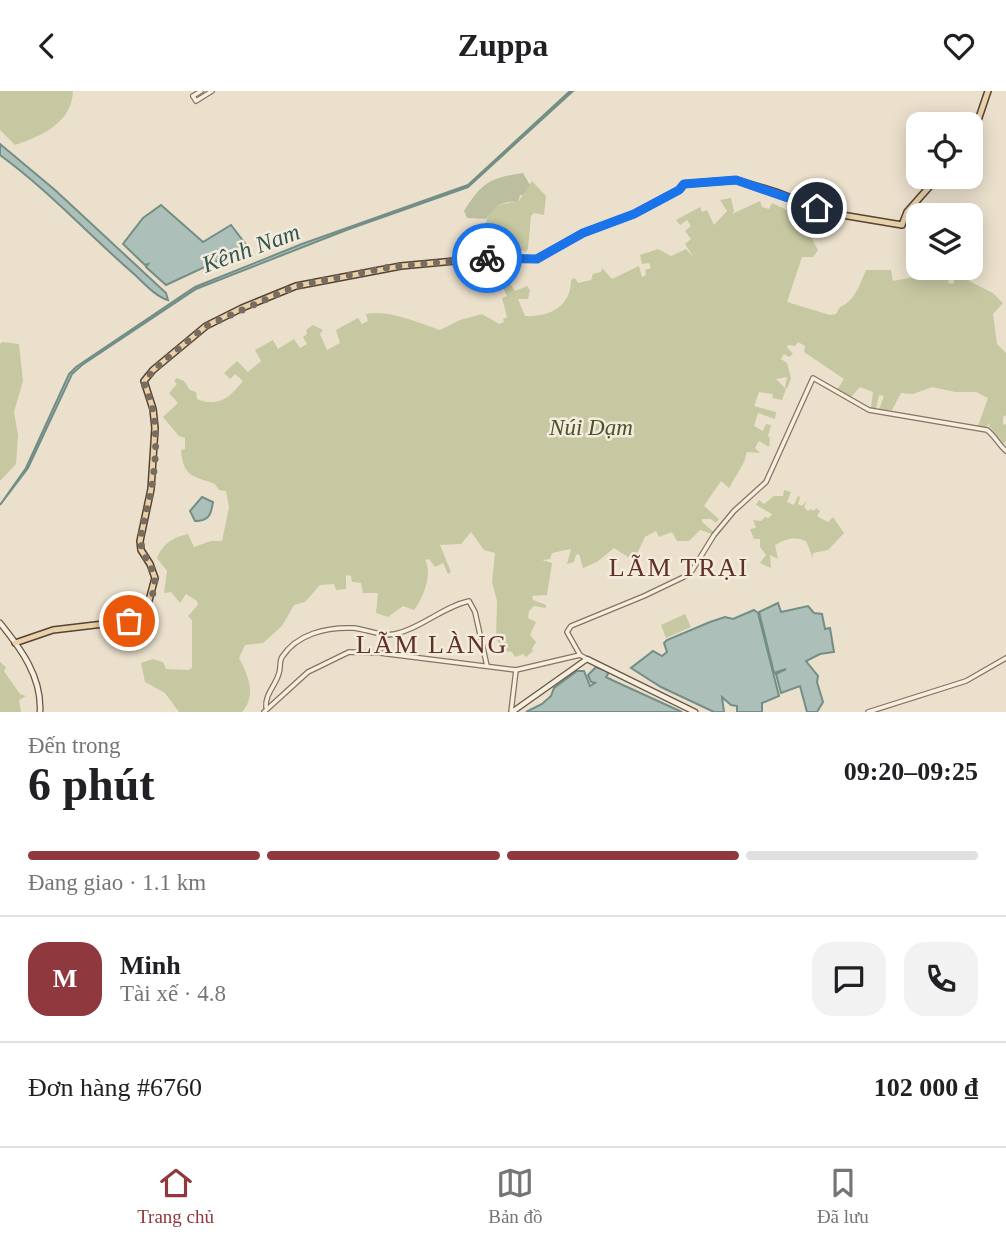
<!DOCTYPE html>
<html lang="vi">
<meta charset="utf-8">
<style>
:root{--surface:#fff;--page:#f2f2f2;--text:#202124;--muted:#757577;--line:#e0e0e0;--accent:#8f383d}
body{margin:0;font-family:Georgia,serif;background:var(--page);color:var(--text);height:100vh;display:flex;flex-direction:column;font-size:26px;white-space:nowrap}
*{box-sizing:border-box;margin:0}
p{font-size:23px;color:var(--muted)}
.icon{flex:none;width:38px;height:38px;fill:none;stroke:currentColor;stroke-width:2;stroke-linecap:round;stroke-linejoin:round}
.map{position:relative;height:621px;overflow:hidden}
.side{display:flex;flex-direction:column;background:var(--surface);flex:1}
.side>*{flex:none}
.fabs{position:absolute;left:906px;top:21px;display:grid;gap:14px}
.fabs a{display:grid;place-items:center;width:77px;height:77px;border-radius:14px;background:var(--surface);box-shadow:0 4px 18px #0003;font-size:35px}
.pin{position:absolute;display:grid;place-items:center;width:60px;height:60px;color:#fff;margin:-30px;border:4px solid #fff;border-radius:50%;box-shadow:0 2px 7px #0007}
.courier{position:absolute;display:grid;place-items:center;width:70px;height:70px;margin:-35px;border:5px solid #1a73e8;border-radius:50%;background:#fff;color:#222;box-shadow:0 2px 9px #0007}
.summary em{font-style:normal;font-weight:700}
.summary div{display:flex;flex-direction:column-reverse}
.summary{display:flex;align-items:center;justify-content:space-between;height:119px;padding:0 28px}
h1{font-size:46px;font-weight:700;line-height:52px}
.bar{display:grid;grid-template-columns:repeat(4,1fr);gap:10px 7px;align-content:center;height:84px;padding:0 28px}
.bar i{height:9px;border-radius:5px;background:var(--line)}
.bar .current{background:var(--accent)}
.bar p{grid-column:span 4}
.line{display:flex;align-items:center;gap:18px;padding:0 28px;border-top:2px solid var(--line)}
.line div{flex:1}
.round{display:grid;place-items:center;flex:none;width:74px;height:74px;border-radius:21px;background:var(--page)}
header{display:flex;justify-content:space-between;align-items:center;height:91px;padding:0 28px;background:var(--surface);font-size:32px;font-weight:700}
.tabs{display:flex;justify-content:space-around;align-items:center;height:98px;border-top:2px solid var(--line);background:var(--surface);font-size:19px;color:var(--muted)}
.tabs a{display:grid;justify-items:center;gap:4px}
.tabs .current{color:var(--accent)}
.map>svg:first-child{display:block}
.green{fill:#c6c8a1}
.cemetery{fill:#bcbf9f}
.water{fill:#acc0b9;stroke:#738e86;stroke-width:2}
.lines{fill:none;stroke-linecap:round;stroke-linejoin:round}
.tertiary-casing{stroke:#877362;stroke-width:6}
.secondary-casing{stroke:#695545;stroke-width:7}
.primary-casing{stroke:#554235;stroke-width:8}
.tertiary{stroke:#f6eedf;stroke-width:3.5}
.secondary{stroke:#f6eedf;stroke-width:4.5}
.primary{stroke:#e9d2aa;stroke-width:5}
.done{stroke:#776c5e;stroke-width:7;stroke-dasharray:0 12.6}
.route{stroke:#1a73e8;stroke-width:9}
.labels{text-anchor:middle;stroke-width:5;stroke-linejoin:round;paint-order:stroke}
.park-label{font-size:23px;font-style:italic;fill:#4b532c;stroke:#f3ebdb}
.water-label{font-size:24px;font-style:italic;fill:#345753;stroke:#f3ebdb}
.quarter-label{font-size:26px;letter-spacing:2px;fill:#613027;stroke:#f3ebdb}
</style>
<header><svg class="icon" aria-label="back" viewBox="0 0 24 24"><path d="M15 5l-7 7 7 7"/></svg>Zuppa<svg class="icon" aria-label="heart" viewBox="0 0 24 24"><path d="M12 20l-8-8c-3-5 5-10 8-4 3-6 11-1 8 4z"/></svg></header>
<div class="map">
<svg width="1006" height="621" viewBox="0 0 1006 621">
<rect width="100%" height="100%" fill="#ebe0cc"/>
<!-- green -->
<g class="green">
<path d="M0 0H73C72 32 41 45 15 54L0 39Z"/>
<path d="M532 90 546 105 544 124 534 122 531 125 528 158 525 161 522 159 513 162 490 158 482 164 472 138 486 136C486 117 502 111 518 111Z"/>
<path d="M731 107 734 120 732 123 760 110 762 116 769 118 772 112C803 126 802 130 818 159L813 166H802L787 211 830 224 836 223 840 216C855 210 860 193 866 179H891L893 190 932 183 936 184 939 180H950L948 192 953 193 956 185 964 189 967 184 970 186 969 190 993 202 1003 212 993 223 997 253 1006 262V324L1003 326V334L1006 333V351L1003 353 990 336 988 337 991 331 986 336 978 335 988 307 976 301H955L932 296 913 303 901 302 892 319H879L884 305 879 304 876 318 871 317 873 301 860 296 850 307 837 299 844 288 804 261 805 255 798 251 795 255 788 254 787 256 793 263 789 266 784 263 781 268 787 272 791 287 787 298 785 296 787 286 776 288 786 298 782 309 772 307 773 303 759 301 754 315 776 321 775 328 758 322 754 335 763 340 766 333 771 334 768 345 770 347 769 356 759 350 755 357 760 362 747 361 744 371 729 397 721 390 704 415 719 428 716 432 711 428H702V431L714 441 712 443 700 439 689 450H677L672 441 659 446 656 440 645 446 635 467 633 465 628 466 614 457 597 471 583 477 579 463 576 464 574 471 567 473 571 458 552 462 550 468 542 469 552 472 547 504 532 505 533 509 546 514V517L534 515 529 520 528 527 536 531 530 544 536 551 532 558 533 560 526 566 523 563 515 566 512 561 506 560 496 548 497 510 492 491 495 462 484 459 471 441 461 453 440 454 451 481 448 483 443 472 435 476 429 468 425 469C433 483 423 507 414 519L403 515 388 526 376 522 378 502H363L361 492 352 491 351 485 346 484V498L336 499 334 493 320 494 305 511 294 514 282 535 263 552 245 554 239 567C248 584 257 604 242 621H179L165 602 145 591 141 572 153 568 163 571 166 578 188 579 192 577V529L188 525 198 514 197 510 186 503 180 512 171 501 164 502 167 480 157 467C164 452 172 447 188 443L194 456 211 450H222L229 416 226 400 219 399 215 393C193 385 183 386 181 359L185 358V347L179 345 163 326 178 312 169 302 177 293 174 290 177 287 184 290 190 299 196 301 197 308C219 317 230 306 243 290L235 283 230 288 224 282 237 270 248 281 261 270 255 259 273 249 278 258 294 248 300 257 307 253 303 246 307 243 306 239 313 234 323 239 320 243 327 259 340 252 336 239 358 227 362 233 368 230 366 223C387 218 420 232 440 239L460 229 482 223 499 233 504 231 503 228 507 226 502 207 507 205 500 190 506 182 510 187 508 190 515 200 527 195 530 199 528 208H518L525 225C549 226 571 216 571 189L575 187 578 192 591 189 593 183 601 181 602 177 612 188 639 175 642 186 646 184 645 179 651 177 649 172 642 173 640 164 658 158 671 165 686 158 694 167 685 153 691 148 685 140 691 135 687 129 680 134 676 129 700 116 702 121 707 119 714 134 727 120 720 109Z"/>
<path d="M2 251 19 253 23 290 14 321 18 344 16 373 0 390V253Z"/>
<path d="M784 399 791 401 787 411 794 414 798 405 800 406 798 413 802 415 807 409 804 416 808 420 811 418 814 420 816 417 820 420 817 425 828 431 833 426 844 442 828 459 813 462V467L806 450C794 445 786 448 775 454L778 468 770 464 771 477 760 472 766 464 760 456V448H754L750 438 756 437 753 429 761 430 765 426 769 427 772 423 756 414 759 409 764 413 774 405H783Z"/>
<path d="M685 523 691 536 666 547 661 534Z"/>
<path d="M0 571 6 576 4 580 20 603 26 605 19 609 21 621H0Z"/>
</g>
<!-- cemetery -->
<path class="cemetery" d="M523 82 530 94 523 104H520L518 111C502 109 495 116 486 128L467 127 464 120C482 91 490 87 523 82Z"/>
<!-- water -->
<g class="water">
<path d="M570 0H573L468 96 349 138 196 198 82 274 72 283 28 377 0 414 26 377 69 283 76 276 195 196 302 153 468 94Z"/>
<path d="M0 53 55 99 166 202 168 209C156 206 144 192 134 183 89 144 48 99 0 64Z"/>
<path d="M161 114 203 151 231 134 247 155 237 161 166 194 146 176 148 173 145 174 123 153 143 127Z"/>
<path d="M202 406 213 411C211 424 209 430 195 430L190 420Z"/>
<path d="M778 512 781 521 808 515 814 522 822 523 825 538 830 537 834 561 820 563 806 570 818 585 817 591 823 611 817 621H807L800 595 781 602 776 583 786 578 774 582 759 521Z"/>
<path d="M754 519 758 522 779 605 762 612V621H737V615L731 614 722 606 724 621H714L661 596 631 577 653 560 662 565 667 561 664 552 667 549 710 531 725 526 733 528Z"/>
<path d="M596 576 607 580 608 583 606 586 614 590 682 621H526L542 613 551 605 554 597 577 580H584L590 595 595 592 591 591 588 584Z"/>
</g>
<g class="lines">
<defs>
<g id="tertiary">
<path d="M193 5 196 10 212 0"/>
<path d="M193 5 201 0"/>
<path d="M580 564 567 541 571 535 644 505 690 483 714 444 734 420 766 391 813 287 869 319 987 339C995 345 998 353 1006 360"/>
<path d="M266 616C265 603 276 594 279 582 281 577 279 571 282 566 297 543 326 536 353 537 366 538 382 546 395 543 422 537 442 516 469 510L475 521 487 575"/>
<path d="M264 621 308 581 349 561 380 562 516 579 580 564 587 568"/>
<path d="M511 621 516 579"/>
<path d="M868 621 966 590 1006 567"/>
</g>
<g id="secondary">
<path d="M0 532C21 558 42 586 40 621"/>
<path d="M512 621 587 568 695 621"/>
</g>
<g id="primary">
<path d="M971 50 988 0"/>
<path d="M15 552 53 539 129 530 147 517 155 487 150 473 141 459 140 450 151 398 155 337 153 318 144 290 153 279 206 235 242 217 296 195 401 175 487 167 536 168 583 142 634 123 679 99 684 93 736 89 776 101 830 122 902 134 907 121 938 86"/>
</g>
</defs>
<!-- tertiary casing -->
<use href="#tertiary" class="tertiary-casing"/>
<!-- secondary casing -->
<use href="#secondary" class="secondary-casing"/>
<!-- primary casing -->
<use href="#primary" class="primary-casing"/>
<!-- tertiary -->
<use href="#tertiary" class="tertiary"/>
<!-- secondary -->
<use href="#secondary" class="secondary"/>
<!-- primary -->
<use href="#primary" class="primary"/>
</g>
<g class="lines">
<!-- done -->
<path class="done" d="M129 530C144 523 150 514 154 498 159 477 139 467 141 447 142 433 147 419 150 405 157 369 160 327 144 293L153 279 206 235 296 195 390 176 487 167"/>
<!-- route -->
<path class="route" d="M487 167 537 168 583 142 634 123 679 99 684 93 736 89 817 117"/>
</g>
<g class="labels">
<!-- park labels -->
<g class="park-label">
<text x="591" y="344">Núi Dạm</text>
</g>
<!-- water labels -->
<g class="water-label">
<text transform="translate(251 157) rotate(-20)" y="8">Kênh Nam</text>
</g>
<!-- quarter labels -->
<g class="quarter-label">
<text x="679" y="485">LÃM TRẠI</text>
<text x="432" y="562">LÃM LÀNG</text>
</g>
</g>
</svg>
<div class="fabs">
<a><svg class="icon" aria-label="locate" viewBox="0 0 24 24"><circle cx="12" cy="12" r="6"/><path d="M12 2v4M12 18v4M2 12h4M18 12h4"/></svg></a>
<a><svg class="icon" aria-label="layers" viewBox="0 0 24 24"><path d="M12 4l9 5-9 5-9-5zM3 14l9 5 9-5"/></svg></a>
</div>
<div class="pin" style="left:129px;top:530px;background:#ea580c"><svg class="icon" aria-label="bag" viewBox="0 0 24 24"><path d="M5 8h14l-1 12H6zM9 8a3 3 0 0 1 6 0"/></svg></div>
<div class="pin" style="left:817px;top:117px;background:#1f2937"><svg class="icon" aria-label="home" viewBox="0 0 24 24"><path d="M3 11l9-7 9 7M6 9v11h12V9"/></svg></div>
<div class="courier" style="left:487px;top:167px"><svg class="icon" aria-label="bike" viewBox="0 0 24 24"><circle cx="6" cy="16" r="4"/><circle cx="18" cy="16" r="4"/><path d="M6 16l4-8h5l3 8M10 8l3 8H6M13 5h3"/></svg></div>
</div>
<section class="side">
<div class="summary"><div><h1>6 phút</h1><p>Đến trong</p></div><em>09:20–09:25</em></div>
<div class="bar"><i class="current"></i><i class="current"></i><i class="current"></i><i></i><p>Đang giao · 1.1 km</p></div>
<div class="line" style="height:126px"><b class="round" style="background:var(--accent);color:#fff">M</b><div><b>Minh</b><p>Tài xế · 4.8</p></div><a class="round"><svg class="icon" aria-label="chat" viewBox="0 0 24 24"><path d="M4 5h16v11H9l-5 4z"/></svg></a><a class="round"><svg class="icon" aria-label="phone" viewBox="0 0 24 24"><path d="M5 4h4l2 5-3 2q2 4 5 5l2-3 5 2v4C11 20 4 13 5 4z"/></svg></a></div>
<div class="line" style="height:91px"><div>Đơn hàng #6760</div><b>102 000 ₫</b></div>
</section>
<nav class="tabs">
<a class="current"><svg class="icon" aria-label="home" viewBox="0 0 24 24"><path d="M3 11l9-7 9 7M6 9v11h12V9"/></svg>Trang chủ</a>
<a><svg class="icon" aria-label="map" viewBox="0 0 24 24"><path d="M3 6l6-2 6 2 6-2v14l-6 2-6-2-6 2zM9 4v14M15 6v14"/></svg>Bản đồ</a>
<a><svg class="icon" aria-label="saved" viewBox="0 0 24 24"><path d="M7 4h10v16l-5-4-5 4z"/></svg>Đã lưu</a>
</nav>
